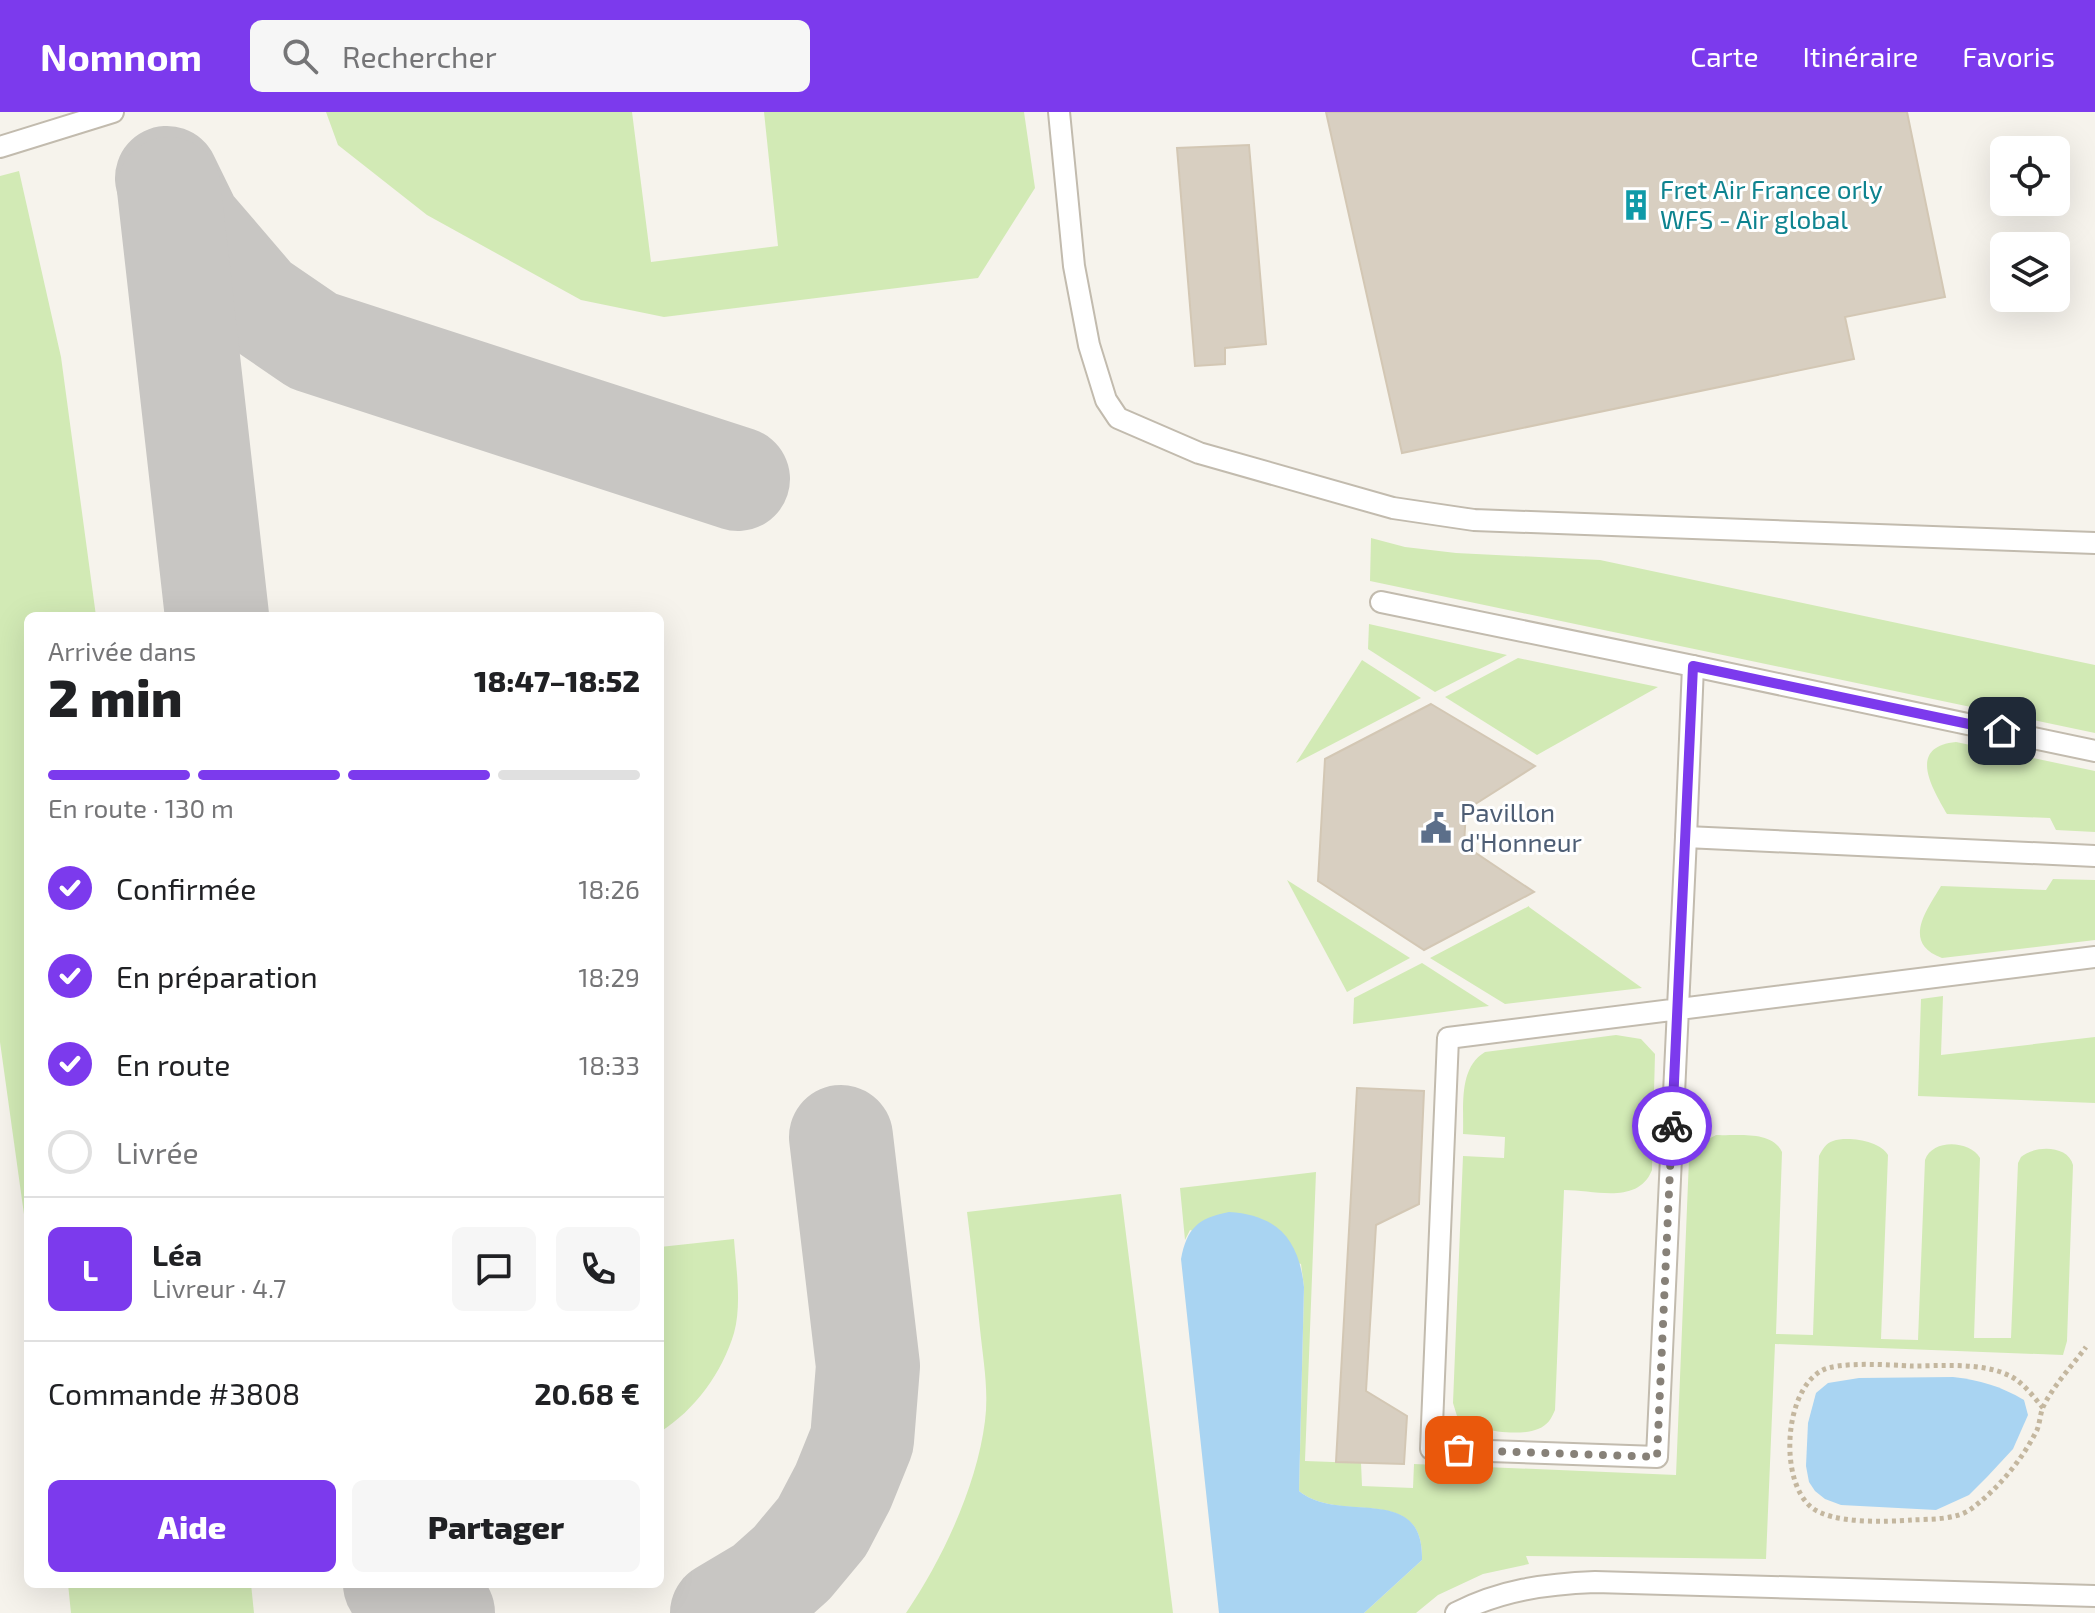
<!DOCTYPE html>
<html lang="fr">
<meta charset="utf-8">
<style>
:root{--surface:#fff;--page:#f6f6f6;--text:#202124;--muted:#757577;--line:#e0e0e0;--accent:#7c3aed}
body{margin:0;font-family:"Exo 2",sans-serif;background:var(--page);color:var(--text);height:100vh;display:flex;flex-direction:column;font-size:30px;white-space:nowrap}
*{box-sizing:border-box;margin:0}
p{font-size:26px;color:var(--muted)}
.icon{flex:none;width:44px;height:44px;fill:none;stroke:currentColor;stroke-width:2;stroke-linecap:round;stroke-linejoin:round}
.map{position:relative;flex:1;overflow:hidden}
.sheet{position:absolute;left:24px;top:500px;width:640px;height:976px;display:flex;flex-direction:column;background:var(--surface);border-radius:12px;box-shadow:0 8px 32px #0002}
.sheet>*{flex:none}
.controls{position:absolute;left:1990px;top:24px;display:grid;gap:16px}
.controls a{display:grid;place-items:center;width:80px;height:80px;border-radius:12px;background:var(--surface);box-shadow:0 8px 32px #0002;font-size:40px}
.pin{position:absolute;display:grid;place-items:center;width:68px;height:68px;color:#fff;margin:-34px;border-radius:16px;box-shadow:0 4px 12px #0006}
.courier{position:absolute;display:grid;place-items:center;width:80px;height:80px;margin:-40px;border:6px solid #7c3aed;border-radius:50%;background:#fff;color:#222;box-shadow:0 2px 10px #0007}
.overview em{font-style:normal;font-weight:800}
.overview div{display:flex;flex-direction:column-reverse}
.overview{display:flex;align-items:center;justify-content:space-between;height:136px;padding:0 24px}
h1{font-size:52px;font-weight:800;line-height:60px}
.bar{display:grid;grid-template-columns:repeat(4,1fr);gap:12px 8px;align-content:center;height:96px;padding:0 24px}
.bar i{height:10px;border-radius:6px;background:var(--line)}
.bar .selected{background:var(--accent)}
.bar p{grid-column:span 4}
.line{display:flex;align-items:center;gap:20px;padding:0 24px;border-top:2px solid var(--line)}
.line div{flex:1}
.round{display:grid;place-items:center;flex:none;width:84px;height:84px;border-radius:12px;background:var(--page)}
ol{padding:0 24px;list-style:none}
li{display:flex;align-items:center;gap:24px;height:88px}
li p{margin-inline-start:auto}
li .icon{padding:8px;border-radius:50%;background:var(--accent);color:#fff;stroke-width:4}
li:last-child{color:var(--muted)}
li i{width:44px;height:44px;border:4px solid var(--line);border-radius:50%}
.action{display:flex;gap:16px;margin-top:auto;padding:16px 24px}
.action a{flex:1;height:92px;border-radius:12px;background:var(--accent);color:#fff;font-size:32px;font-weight:800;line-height:92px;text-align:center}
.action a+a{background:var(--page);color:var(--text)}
header{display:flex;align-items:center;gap:48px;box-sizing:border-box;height:112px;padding:0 40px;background:var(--accent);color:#fff}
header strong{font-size:38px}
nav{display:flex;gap:44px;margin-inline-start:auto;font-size:28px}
.search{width:560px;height:72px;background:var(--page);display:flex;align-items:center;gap:20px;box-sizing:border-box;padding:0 28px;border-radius:12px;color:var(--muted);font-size:30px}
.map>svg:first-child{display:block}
.green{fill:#d2eab5}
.water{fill:#a9d4f2}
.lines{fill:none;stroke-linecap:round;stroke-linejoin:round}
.taxiway{stroke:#c8c6c3;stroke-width:104}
.building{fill:#d8cfc1;stroke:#d3c7b4;stroke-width:2}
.lane-casing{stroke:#c2bbae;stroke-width:24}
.path{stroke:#c4b79f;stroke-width:5;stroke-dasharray:4 4;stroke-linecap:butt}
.lane{stroke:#fff;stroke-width:20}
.done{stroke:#878178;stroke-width:8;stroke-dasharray:0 14.4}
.route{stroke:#7c3aed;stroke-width:10}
.labels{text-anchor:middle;stroke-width:6;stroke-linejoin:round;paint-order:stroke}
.culture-label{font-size:26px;fill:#0d838f;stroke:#fff;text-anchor:start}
.service-label{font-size:26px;fill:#4e5e75;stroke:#fff;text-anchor:start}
</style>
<header>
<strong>Nomnom</strong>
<div class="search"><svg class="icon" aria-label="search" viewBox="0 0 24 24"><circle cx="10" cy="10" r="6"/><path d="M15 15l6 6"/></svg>Rechercher</div>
<nav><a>Carte</a><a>Itinéraire</a><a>Favoris</a></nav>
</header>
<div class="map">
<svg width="2095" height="1501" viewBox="0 0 2095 1501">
<rect width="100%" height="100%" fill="#f6f3ec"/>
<!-- green -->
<g class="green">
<path d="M326 0H632L651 150 778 134 764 0H1024L1035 76 978 166 664 205 581 188 427 103 338 33Z"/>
<path d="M19 59 61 245 96 504H28V1131L0 930V64Z"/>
<path d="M1371 426 1405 435 1456 441 1600 448 2095 553V621L1370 469Z"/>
<path d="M1369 512 1507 543 1435 580 1368 537Z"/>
<path d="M1518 546 1658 575 1537 643 1445 585Z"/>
<path d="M1362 548 1421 586 1296 651Z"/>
<path d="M1956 630 2095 659V720L2056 718 2050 706 1947 702C1933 677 1906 635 1956 630Z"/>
<path d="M2053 767 2095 768V828L1942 846C1901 831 1927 798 1941 774L2046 778Z"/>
<path d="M1287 768 1410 846 1347 880Z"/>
<path d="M1529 794V795L1642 876 1505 892 1430 846Z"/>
<path d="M1422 851 1489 894 1353 912 1354 886Z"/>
<path d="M1943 884 1941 943 2095 925V991L1918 984 1921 887Z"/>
<path d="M1616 923 1641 927 1655 942 1652 1058C1638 1093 1595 1078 1564 1078L1555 1298C1551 1307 1548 1313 1538 1317 1520 1325 1470 1319 1457 1304L1453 1291 1463 1044 1504 1046 1505 1025 1463 1022C1464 995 1458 956 1485 940Z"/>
<path d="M1716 1023C1736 1024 1772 1018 1782 1040L1776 1222 1813 1223 1819 1044C1822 1038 1826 1031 1833 1029 1848 1024 1880 1029 1888 1043L1881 1227 1918 1228 1925 1048C1933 1026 1970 1029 1980 1046L1974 1226H2011L2018 1051 2021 1045C2035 1033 2068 1033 2073 1053L2067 1229 2063 1243 1775 1232 1766 1447 1526 1444 1529 1452 1483 1462 1438 1483 1416 1501H1364L1422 1448C1424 1370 1340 1413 1299 1379L1304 1175 1301 1152 1190 1118 1185 1128 1180 1076 1316 1060 1305 1349 1361 1351 1362 1374 1413 1376 1414 1352 1676 1363 1689 1047 1701 1031Z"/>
<path d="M1121 1082 1173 1501H906C942 1448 977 1374 985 1309 989 1278 983 1247 980 1217 976 1178 972 1139 967 1100Z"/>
<path d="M734 1127C736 1156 742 1192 734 1221 722 1261 695 1298 660 1320V1135Z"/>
<path d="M68 1472H251L254 1501H71Z"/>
</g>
<!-- water -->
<g class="water">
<path d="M1229 1100C1278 1103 1299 1128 1304 1175L1299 1379C1340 1413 1424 1369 1422 1448L1364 1501H1219L1181 1147C1187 1116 1198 1106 1229 1100Z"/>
<path d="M1953 1265C1980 1268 2000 1274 2024 1288L2028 1303 2013 1337 1987 1365 1969 1383 1936 1398 1841 1393 1825 1387 1815 1379 1809 1370 1806 1354 1808 1311 1816 1281 1828 1271 1859 1266Z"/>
</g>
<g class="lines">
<!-- taxiway -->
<g class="taxiway">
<path d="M167 66 190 113 256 190 313 229 738 367"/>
<path d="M169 77 217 504"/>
<path d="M395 1472 443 1501"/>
<path d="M722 1501 764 1476 792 1451 822 1415 843 1375 862 1328 868 1254 841 1025"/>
</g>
</g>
<!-- building -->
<g class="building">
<path d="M1326 0H1907L1945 185 1845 205 1854 247 1402 341Z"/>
<path d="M1249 33 1266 232 1225 236V252L1195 254 1177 36Z"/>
<path d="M1431 592 1535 654 1466 698 1464 733 1534 780 1424 838 1318 769 1325 647Z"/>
<path d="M1357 976 1424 979 1419 1092 1376 1113 1366 1279 1407 1304 1404 1352 1336 1350Z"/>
</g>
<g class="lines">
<defs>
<g id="lane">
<path d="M1059 0 1074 154 1089 233 1106 288 1118 306 1199 341 1393 396 1474 408 2095 431"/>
<path d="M0 35 113 0"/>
<path d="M1381 490 1693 554"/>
<path d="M1686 725 1693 554 2095 639"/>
<path d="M2095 744 1686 725 1657 1345 1431 1337 1448 926 2095 845"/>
<path d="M1456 1501C1501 1478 1545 1472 1595 1470L2095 1484"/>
</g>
</defs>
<!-- lane casing -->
<use href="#lane" class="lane-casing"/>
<!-- path -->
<path class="path" d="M2043 1296C2033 1284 2022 1269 2008 1263 1980 1250 1941 1254 1911 1254 1891 1253 1837 1249 1821 1259 1784 1280 1779 1368 1811 1395 1831 1412 1886 1410 1912 1408 1930 1407 1956 1408 1971 1397 1998 1377 2022 1348 2037 1318 2040 1311 2040 1302 2043 1295 2053 1274 2072 1254 2086 1235"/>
<!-- lane -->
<use href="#lane" class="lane"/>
</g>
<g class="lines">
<!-- done -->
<path class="done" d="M1459 1338 1657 1345 1672 1014"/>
<!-- route -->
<path class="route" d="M1672 1014 1693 554 2002 619"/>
</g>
<!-- icons -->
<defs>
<symbol id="building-bare" viewBox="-9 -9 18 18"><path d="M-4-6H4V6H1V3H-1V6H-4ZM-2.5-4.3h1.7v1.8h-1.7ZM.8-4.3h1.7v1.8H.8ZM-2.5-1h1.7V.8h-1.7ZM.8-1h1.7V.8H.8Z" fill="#0f9aa8" stroke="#fff" stroke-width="2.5" paint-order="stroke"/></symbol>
<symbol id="civic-bare" viewBox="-9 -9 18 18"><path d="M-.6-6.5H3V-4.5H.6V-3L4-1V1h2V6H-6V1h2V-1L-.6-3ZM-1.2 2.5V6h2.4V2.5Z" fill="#5c6f8a" stroke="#fff" stroke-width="2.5" paint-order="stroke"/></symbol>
</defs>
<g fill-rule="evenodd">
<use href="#building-bare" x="1614" y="71" width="44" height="44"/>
<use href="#civic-bare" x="1414" y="694" width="44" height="44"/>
</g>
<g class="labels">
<!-- culture labels -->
<g class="culture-label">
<text x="1660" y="87">Fret Air France orly<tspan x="1660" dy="30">WFS - Air global</tspan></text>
</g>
<!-- service labels -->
<g class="service-label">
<text x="1460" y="710">Pavillon<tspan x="1460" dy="30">d'Honneur</tspan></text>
</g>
</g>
</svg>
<div class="controls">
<a><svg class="icon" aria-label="locate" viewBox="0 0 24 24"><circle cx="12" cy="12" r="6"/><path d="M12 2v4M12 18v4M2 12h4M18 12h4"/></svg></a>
<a><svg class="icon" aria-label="layers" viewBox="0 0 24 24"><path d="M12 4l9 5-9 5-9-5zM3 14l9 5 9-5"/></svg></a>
</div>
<div class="pin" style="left:1459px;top:1338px;background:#ea580c"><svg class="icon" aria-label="bag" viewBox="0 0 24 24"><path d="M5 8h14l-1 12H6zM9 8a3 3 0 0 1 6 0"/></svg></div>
<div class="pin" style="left:2002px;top:619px;background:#1f2937"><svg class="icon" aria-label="home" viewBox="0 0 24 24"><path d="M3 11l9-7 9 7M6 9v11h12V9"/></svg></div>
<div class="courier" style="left:1672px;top:1014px"><svg class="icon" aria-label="bike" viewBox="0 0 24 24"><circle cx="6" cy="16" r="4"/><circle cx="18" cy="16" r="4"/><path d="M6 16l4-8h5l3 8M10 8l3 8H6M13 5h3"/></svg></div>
<section class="sheet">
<div class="overview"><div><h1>2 min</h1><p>Arrivée dans</p></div><em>18:47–18:52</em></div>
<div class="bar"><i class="selected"></i><i class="selected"></i><i class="selected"></i><i></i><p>En route · 130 m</p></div>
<ol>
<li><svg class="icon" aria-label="check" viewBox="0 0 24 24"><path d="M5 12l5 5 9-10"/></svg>Confirmée<p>18:26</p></li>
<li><svg class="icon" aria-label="check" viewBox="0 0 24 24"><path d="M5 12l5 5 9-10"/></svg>En préparation<p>18:29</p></li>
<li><svg class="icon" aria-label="check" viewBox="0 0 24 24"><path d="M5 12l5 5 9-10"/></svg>En route<p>18:33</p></li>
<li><i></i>Livrée</li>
</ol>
<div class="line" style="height:144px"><b class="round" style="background:var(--accent);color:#fff">L</b><div><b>Léa</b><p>Livreur · 4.7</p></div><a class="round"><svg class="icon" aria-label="chat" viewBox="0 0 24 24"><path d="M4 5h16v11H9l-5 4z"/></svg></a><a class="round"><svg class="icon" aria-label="phone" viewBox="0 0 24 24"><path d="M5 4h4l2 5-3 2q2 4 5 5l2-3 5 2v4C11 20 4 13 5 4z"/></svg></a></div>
<div class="line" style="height:104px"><div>Commande #3808</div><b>20.68 €</b></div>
<div class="action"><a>Aide</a><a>Partager</a></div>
</section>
</div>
